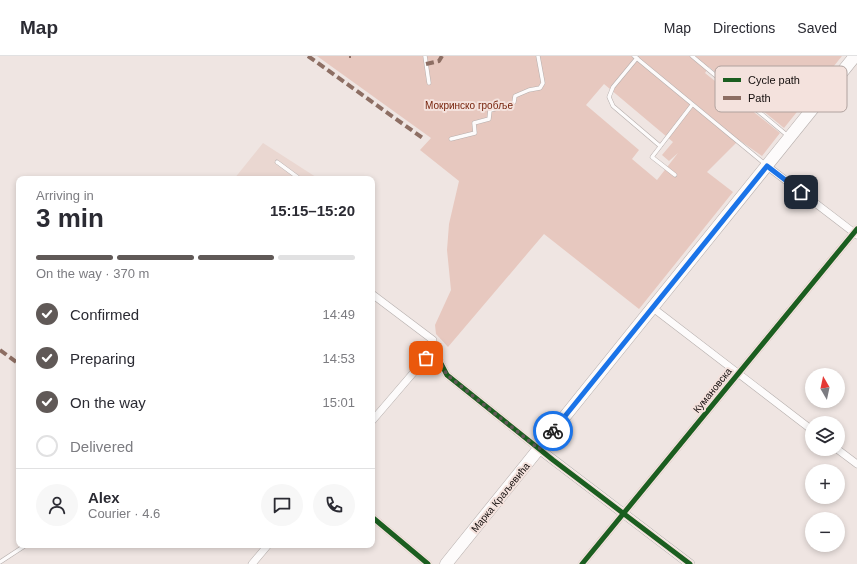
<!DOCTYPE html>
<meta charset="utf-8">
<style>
:root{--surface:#fff;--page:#f7f7f7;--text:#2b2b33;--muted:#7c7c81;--line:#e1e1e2;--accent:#605957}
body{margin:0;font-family:Arial,sans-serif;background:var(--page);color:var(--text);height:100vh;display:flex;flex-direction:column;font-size:15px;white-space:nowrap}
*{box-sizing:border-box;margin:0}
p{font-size:13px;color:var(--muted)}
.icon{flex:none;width:22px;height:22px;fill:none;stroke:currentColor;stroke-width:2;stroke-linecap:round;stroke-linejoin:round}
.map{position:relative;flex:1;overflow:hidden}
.panel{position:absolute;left:16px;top:120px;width:359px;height:372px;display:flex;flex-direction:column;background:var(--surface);border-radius:8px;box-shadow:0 2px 6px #0003}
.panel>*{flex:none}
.needle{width:26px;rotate:351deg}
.controls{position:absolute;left:805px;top:312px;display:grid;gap:8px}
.controls a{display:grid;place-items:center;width:40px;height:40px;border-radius:50%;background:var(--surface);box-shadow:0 2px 6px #0003;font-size:20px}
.pin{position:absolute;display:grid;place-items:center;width:34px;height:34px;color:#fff;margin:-17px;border-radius:8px;box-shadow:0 2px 6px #0006}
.courier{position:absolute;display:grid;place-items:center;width:40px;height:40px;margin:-20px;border:3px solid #1a73e8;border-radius:50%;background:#fff;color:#222;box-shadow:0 1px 5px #0007}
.overview em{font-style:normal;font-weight:700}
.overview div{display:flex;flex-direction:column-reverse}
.overview{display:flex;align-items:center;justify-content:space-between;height:68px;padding:0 20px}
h1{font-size:26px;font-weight:700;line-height:30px}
.bar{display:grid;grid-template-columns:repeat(4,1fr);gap:6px 4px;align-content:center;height:48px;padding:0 20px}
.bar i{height:5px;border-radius:3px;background:var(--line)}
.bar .on{background:var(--accent)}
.bar p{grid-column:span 4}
.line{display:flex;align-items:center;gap:10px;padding:0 20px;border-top:1px solid var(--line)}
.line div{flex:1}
.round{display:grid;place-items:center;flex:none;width:42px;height:42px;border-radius:21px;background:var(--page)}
ol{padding:0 20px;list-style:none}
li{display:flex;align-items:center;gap:12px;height:44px}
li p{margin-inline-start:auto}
li .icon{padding:4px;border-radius:50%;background:var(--accent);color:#fff;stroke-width:4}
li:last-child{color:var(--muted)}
li i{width:22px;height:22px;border:2px solid var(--line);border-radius:50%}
header{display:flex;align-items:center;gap:24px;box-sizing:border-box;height:56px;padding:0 20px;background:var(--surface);border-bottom:1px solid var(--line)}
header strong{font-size:19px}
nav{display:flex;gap:22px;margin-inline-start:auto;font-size:14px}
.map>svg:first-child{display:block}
.built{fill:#ead7d1}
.green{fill:#e7c8bf;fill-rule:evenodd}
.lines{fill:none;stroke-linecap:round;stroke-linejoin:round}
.service-casing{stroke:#b6afad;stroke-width:4.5}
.minor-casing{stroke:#b6afad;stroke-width:8}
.tertiary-casing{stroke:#b6afad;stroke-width:10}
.primary-casing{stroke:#b6afad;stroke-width:13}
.service{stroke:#fdfbfb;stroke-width:3.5}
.minor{stroke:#fdfbfb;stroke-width:7}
.tertiary{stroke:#fdfbfb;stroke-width:9}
.primary{stroke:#fdfbfb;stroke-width:12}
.quiet{stroke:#8d6e63;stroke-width:4;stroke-dasharray:8 4;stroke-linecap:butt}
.cycleway-casing{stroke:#f4e2dd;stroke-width:8}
.cycleway{stroke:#1b5e20;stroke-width:5}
.done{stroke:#605957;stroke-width:4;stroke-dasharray:0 7.2}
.route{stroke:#1a73e8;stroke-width:5}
.labels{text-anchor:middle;stroke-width:4;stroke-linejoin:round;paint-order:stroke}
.park-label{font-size:10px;fill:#731e06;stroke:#f4e2dd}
.street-label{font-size:10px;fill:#130d0c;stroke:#f4e2dd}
.key{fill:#f4e2dd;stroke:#b0a29e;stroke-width:1}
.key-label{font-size:11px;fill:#130d0c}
</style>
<header>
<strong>Map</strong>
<nav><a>Map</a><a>Directions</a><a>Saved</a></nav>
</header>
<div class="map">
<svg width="857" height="508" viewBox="0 0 857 508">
<rect width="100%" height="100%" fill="#efe5e2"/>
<!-- built -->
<path class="built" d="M263 87 319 123H234Z"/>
<!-- green -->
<path class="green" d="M317 0H842L784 72 709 11 705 17 780 77 762 100 739 84 707 116 733 136 639 253 544 178 448 291 436 278 435 269 451 234 447 194 449 168 459 125 420 94 431 82ZM604 28 673 86 662 99 669 105 678 97 657 124 632 103 639 94 586 49Z"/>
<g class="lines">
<defs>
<g id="service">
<path d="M425 0 429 27"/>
<path d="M634 0 765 108"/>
<path d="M692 0 788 80"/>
<path d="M637 2 613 31 609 41 613 50 660 90"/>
<path d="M451 83 475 77 474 67 489 63 490 54 510 50 514 46 515 40 529 34 540 32 543 27 538 0"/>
<path d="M277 106 300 123"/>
<path d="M675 119 652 101 692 49"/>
<path d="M0 506 26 489"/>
</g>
<g id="minor">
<path d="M767 110 857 179"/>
<path d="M372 238 433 284 432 300"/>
<path d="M653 252 812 374"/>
<path d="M432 300 438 302 447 319 539 393"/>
<path d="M372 365 426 302 432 300"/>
<path d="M837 393 857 408"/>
<path d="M372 461 428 508"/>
<path d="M252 508 268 489"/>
<path d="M582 508 857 173"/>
</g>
<path id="tertiary" d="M539 393 690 508"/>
<path id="primary" d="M446 508 855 0"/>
</defs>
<!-- service casing -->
<use href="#service" class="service-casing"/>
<!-- minor casing -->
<use href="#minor" class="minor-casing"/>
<!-- tertiary casing -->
<use href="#tertiary" class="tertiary-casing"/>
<!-- primary casing -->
<use href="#primary" class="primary-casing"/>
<!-- service -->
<use href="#service" class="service"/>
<!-- minor -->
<use href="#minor" class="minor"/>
<!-- tertiary -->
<use href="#tertiary" class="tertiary"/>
<!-- primary -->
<use href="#primary" class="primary"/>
<!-- quiet -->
<g class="quiet">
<path d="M308 0 424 83"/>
<path d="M349 0H351"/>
<path d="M426 8 439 5 442 0"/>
<path d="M0 294 19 308"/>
</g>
<defs>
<g id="cycleway">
<path d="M432 300 438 302 447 319 553 404 690 508"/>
<path d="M372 461 428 508"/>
<path d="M582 508 857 173"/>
</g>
</defs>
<!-- cycleway casing -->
<use href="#cycleway" class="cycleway-casing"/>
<!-- cycleway -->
<use href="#cycleway" class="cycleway"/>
</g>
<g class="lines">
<!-- done -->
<path class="done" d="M426 302 432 300 438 302 447 319 539 393 553 375"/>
<!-- route -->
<path class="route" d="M553 375 767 110 801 136"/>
</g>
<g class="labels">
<!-- park labels -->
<g class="park-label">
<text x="469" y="53">Мокринско гробље</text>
</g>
<!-- street labels -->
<g class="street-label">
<text transform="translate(712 334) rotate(-51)" y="4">Кумановска</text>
<text transform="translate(500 441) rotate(-51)" y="4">Марка Краљевића</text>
</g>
</g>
<!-- legend -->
<rect x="715" y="10" width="132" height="46" rx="6" class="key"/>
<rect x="723" y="22" width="18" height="4" fill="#1b5e20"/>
<rect x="723" y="40" width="18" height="4" fill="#8d6e63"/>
<g class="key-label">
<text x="748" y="28">Cycle path</text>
<text x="748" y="46">Path</text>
</g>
</svg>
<div class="controls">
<a><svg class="needle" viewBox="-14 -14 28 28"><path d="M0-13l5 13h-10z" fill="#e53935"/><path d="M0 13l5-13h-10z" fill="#7c7c81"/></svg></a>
<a><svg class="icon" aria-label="layers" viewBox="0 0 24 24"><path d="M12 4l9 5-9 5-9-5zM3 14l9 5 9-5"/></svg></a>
<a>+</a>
<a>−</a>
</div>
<div class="pin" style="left:426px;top:302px;background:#ea580c"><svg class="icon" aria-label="bag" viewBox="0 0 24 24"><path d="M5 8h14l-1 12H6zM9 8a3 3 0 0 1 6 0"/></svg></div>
<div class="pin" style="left:801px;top:136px;background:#1f2937"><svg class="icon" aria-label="home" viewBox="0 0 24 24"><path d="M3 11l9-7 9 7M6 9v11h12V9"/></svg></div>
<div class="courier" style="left:553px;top:375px"><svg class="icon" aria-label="bike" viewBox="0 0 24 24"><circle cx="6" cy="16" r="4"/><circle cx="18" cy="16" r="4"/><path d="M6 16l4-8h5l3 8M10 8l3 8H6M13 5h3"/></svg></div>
<section class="panel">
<div class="overview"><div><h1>3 min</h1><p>Arriving in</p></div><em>15:15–15:20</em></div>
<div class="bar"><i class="on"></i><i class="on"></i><i class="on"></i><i></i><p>On the way · 370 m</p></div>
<ol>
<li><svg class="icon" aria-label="check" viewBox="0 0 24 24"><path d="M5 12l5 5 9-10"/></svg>Confirmed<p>14:49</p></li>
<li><svg class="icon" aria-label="check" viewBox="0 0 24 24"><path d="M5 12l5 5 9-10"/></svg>Preparing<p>14:53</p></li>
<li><svg class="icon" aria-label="check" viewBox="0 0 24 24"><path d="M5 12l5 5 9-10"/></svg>On the way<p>15:01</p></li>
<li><i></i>Delivered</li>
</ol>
<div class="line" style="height:72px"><a class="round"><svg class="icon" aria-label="person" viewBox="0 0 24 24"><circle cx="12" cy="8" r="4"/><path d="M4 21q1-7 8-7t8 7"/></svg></a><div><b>Alex</b><p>Courier · 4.6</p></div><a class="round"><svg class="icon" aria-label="chat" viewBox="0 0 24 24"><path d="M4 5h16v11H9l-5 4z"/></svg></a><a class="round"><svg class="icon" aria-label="phone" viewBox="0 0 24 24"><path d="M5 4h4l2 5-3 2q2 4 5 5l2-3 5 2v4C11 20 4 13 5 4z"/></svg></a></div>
</section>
</div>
